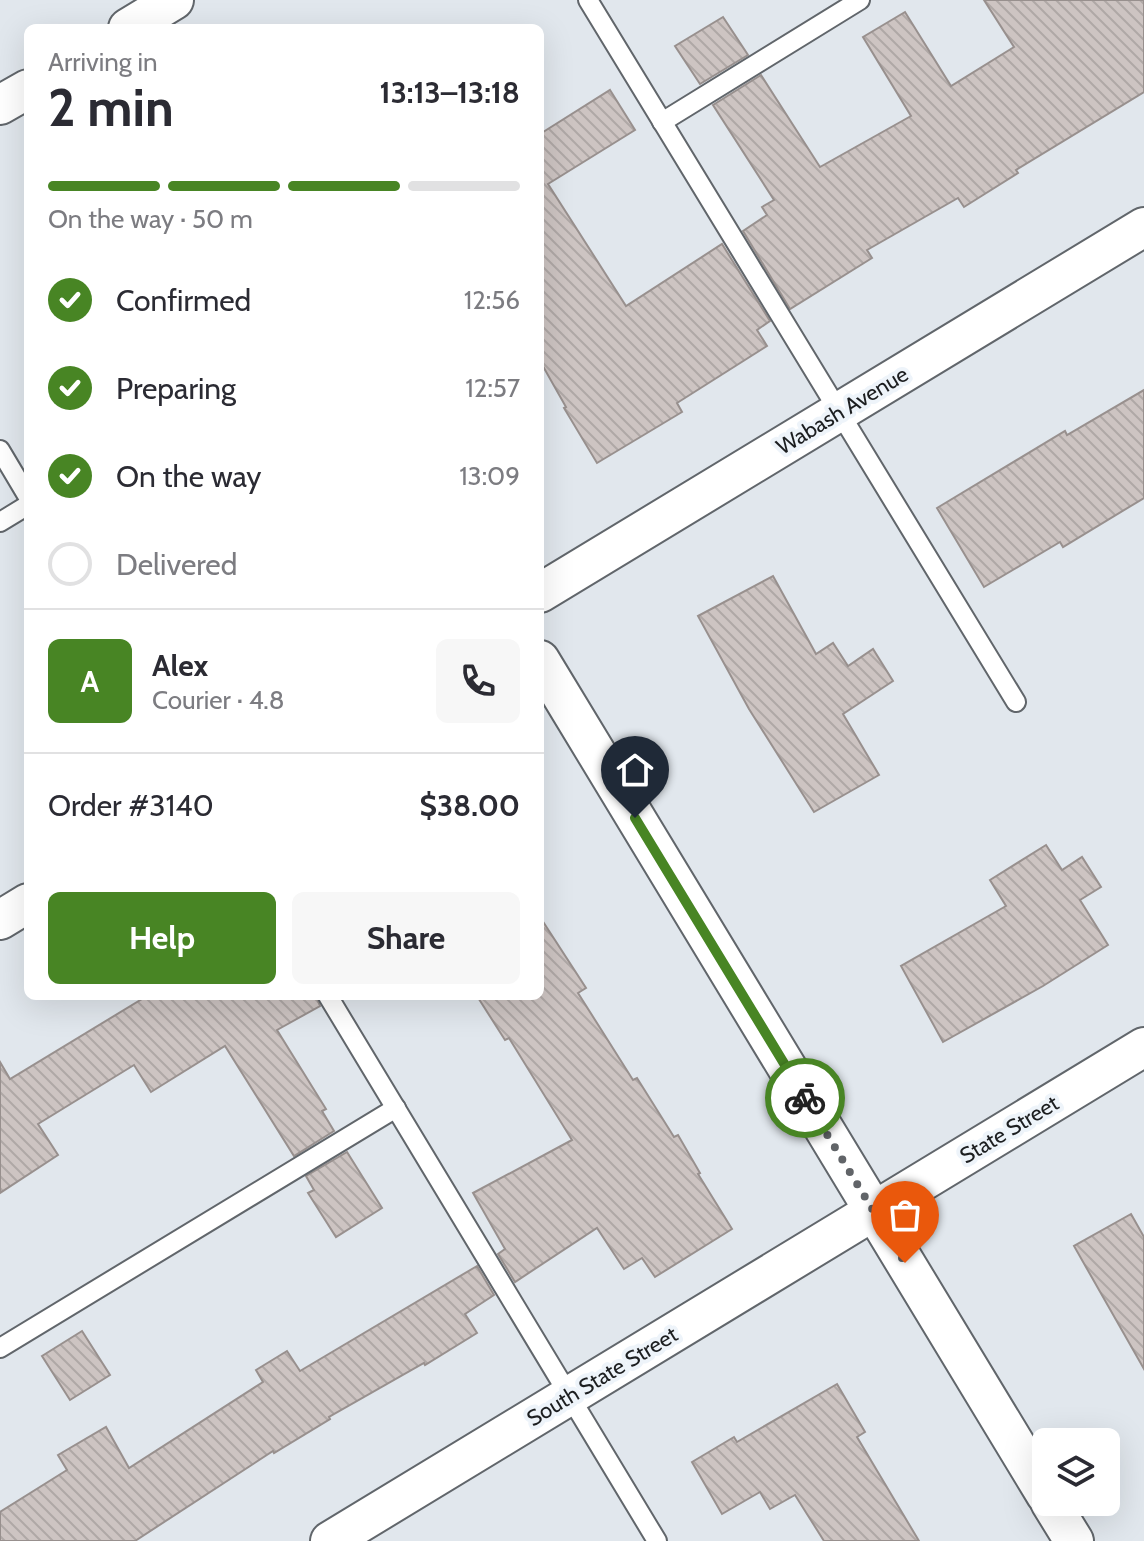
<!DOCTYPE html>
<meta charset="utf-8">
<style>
:root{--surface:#fff;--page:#f7f7f7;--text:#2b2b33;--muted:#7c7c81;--line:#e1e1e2;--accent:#488524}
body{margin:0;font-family:Cabin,sans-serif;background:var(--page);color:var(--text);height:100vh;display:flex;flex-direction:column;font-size:30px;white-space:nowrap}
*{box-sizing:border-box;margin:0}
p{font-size:26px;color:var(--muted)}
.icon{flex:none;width:44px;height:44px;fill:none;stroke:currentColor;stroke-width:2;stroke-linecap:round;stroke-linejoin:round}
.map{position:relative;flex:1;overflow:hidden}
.panel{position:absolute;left:24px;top:24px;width:520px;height:976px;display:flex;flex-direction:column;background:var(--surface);border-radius:12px;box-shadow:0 8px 32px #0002}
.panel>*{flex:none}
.buttons{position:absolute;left:1032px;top:1428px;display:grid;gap:16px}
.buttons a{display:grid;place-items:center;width:88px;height:88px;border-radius:12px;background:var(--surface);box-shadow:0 8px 32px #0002;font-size:40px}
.pin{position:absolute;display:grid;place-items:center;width:68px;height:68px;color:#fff;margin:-82px -34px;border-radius:50% 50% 50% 0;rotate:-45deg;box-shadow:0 0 8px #0007}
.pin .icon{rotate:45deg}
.courier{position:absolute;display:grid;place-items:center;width:80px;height:80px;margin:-40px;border:6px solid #488524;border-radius:50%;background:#fff;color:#222;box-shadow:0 2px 10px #0007}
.headline em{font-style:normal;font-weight:700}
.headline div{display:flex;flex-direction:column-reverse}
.headline{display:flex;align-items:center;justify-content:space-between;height:136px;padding:0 24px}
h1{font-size:52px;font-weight:700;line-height:60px}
.bar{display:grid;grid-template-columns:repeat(4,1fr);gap:12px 8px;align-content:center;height:96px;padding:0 24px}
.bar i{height:10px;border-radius:6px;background:var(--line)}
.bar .current{background:var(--accent)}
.bar p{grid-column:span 4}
.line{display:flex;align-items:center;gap:20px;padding:0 24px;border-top:2px solid var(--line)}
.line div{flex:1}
.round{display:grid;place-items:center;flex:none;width:84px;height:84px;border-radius:12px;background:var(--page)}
ol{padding:0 24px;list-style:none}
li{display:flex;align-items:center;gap:24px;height:88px}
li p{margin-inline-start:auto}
li .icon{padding:8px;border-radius:50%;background:var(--accent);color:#fff;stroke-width:4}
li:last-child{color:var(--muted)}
li i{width:44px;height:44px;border:4px solid var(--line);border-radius:50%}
.button{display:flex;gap:16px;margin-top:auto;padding:16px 24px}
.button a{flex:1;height:92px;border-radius:12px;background:var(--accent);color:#fff;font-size:32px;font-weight:700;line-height:92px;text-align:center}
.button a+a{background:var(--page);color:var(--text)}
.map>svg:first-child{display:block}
.building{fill:url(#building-back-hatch);stroke:#98908e;stroke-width:2}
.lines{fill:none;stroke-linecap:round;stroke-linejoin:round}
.lane-casing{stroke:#61666b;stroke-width:22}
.street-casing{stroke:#61666b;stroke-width:42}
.lane{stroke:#fff;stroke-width:18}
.street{stroke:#fff;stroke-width:38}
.done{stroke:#616468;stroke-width:8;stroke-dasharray:0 14.4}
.route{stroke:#488524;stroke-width:10}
.labels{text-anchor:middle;stroke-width:8;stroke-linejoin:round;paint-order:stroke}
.street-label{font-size:22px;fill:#1c1e20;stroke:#eef4fa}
</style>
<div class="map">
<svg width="1144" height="1541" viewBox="0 0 1144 1541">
<defs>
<pattern id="building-back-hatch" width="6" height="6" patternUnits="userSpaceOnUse" patternTransform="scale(2)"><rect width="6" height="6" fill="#cdc4c2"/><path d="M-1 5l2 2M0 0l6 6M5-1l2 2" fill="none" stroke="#afa8a6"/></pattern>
</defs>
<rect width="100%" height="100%" fill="#e1e7ed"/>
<!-- building -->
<g class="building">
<path d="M984 0H1144V92L1016 170 1018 173 964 207 958 198 867 250 872 258 790 309 743 231 767 215 762 207 774 200 713 105 761 75 820 167 911 116 863 37 905 12 951 86 1014 47Z"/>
<path d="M723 17 748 55 700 84 675 46Z"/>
<path d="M610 90 635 130 548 184 626 306 722 244 770 321 757 330 767 346 677 403 682 412 597 463 564 408 566 407 540 361V134Z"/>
<path d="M1144 390V498L1063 547 1060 542 984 587 937 508 1065 431 1067 435Z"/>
<path d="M773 576 816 654 833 643 848 666 873 649 893 681 843 714 879 775 814 812 749 709 698 616Z"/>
<path d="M1046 845 1062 870 1082 857 1101 887 1080 900 1108 945 1043 986 943 1042 901 966 1006 906 990 880Z"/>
<path d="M540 917 586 988 578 993 633 1080 637 1078 674 1137 678 1135 700 1173 698 1174 732 1229 655 1277 642 1258 624 1269 597 1228 515 1282 498 1254 505 1249 473 1193 572 1140 509 1038 505 1040 477 996H540Z"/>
<path d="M147 996H316L320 1006 277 1030 326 1109 322 1111 334 1131 294 1156 225 1046 151 1092 134 1065 38 1124 58 1155 0 1193V1062L10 1079Z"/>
<path d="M347 1152 382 1208 336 1237 308 1193 314 1190 306 1176Z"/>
<path d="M1131 1214 1144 1237V1369L1074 1246Z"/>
<path d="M477 1266 494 1295 465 1314 477 1333 425 1365 424 1363 329 1417 330 1419 274 1453 273 1451 135 1541H0V1512L67 1470 58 1455 106 1427 129 1468 263 1382 256 1370 287 1351 300 1371Z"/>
<path d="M82 1331 110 1375 70 1400 42 1356Z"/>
<path d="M837 1384 865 1432 857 1437 919 1541H824L795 1495 770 1509 760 1492 722 1514 692 1462 734 1437 737 1442Z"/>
</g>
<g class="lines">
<defs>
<g id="lane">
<path d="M588 0 1016 702"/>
<path d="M662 122 860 0"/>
<path d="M0 450 28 497"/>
<path d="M0 522 28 505"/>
<path d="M328 996 657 1541"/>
<path d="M0 1348 396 1108"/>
</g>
<g id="street">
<path d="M128 28 174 0"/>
<path d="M0 105 28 89"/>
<path d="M540 593 1144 227"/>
<path d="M540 660 1046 1495"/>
<path d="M0 920 28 903"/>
<path d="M1050 1502 1074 1541"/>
<path d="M330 1541 1144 1047"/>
</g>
</defs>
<!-- lane casing -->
<use href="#lane" class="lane-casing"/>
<!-- street casing -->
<use href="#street" class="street-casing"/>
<!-- lane -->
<use href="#lane" class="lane"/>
<!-- street -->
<use href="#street" class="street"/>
</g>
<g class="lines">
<!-- done -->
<path class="done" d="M805 1098 905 1263"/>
<!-- route -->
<path class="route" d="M635 818 805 1098"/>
</g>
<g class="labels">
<!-- street labels -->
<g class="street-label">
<text transform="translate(842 410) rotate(-31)" y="8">Wabash Avenue</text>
<text transform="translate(1009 1129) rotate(-31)" y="8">State Street</text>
<text transform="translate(602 1376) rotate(-31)" y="8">South State Street</text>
</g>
</g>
</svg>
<div class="buttons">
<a><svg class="icon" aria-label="layers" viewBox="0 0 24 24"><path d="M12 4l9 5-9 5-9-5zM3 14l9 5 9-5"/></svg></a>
</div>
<div class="pin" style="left:905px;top:1263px;background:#ea580c"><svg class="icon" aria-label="bag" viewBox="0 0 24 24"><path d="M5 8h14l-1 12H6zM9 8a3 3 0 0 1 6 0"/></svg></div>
<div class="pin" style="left:635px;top:818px;background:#1f2937"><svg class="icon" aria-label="home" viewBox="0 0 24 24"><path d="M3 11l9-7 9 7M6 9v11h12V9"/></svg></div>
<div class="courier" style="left:805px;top:1098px"><svg class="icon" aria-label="bike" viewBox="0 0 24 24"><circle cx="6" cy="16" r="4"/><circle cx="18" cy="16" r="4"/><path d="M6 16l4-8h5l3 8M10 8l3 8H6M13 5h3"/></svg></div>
<section class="panel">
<div class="headline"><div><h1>2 min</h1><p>Arriving in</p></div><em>13:13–13:18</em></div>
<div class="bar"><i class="current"></i><i class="current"></i><i class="current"></i><i></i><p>On the way · 50 m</p></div>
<ol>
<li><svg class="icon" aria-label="check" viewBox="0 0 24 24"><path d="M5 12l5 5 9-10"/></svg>Confirmed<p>12:56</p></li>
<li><svg class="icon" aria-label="check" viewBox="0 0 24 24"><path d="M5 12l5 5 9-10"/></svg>Preparing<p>12:57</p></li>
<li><svg class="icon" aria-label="check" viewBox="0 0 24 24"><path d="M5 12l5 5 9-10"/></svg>On the way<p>13:09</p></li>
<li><i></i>Delivered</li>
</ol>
<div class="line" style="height:144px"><b class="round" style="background:var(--accent);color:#fff">A</b><div><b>Alex</b><p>Courier · 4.8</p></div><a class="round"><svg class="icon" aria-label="phone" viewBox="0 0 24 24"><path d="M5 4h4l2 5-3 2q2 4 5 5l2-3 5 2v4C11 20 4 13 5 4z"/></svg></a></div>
<div class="line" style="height:104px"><div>Order #3140</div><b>$38.00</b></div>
<div class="button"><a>Help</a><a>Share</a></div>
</section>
</div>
